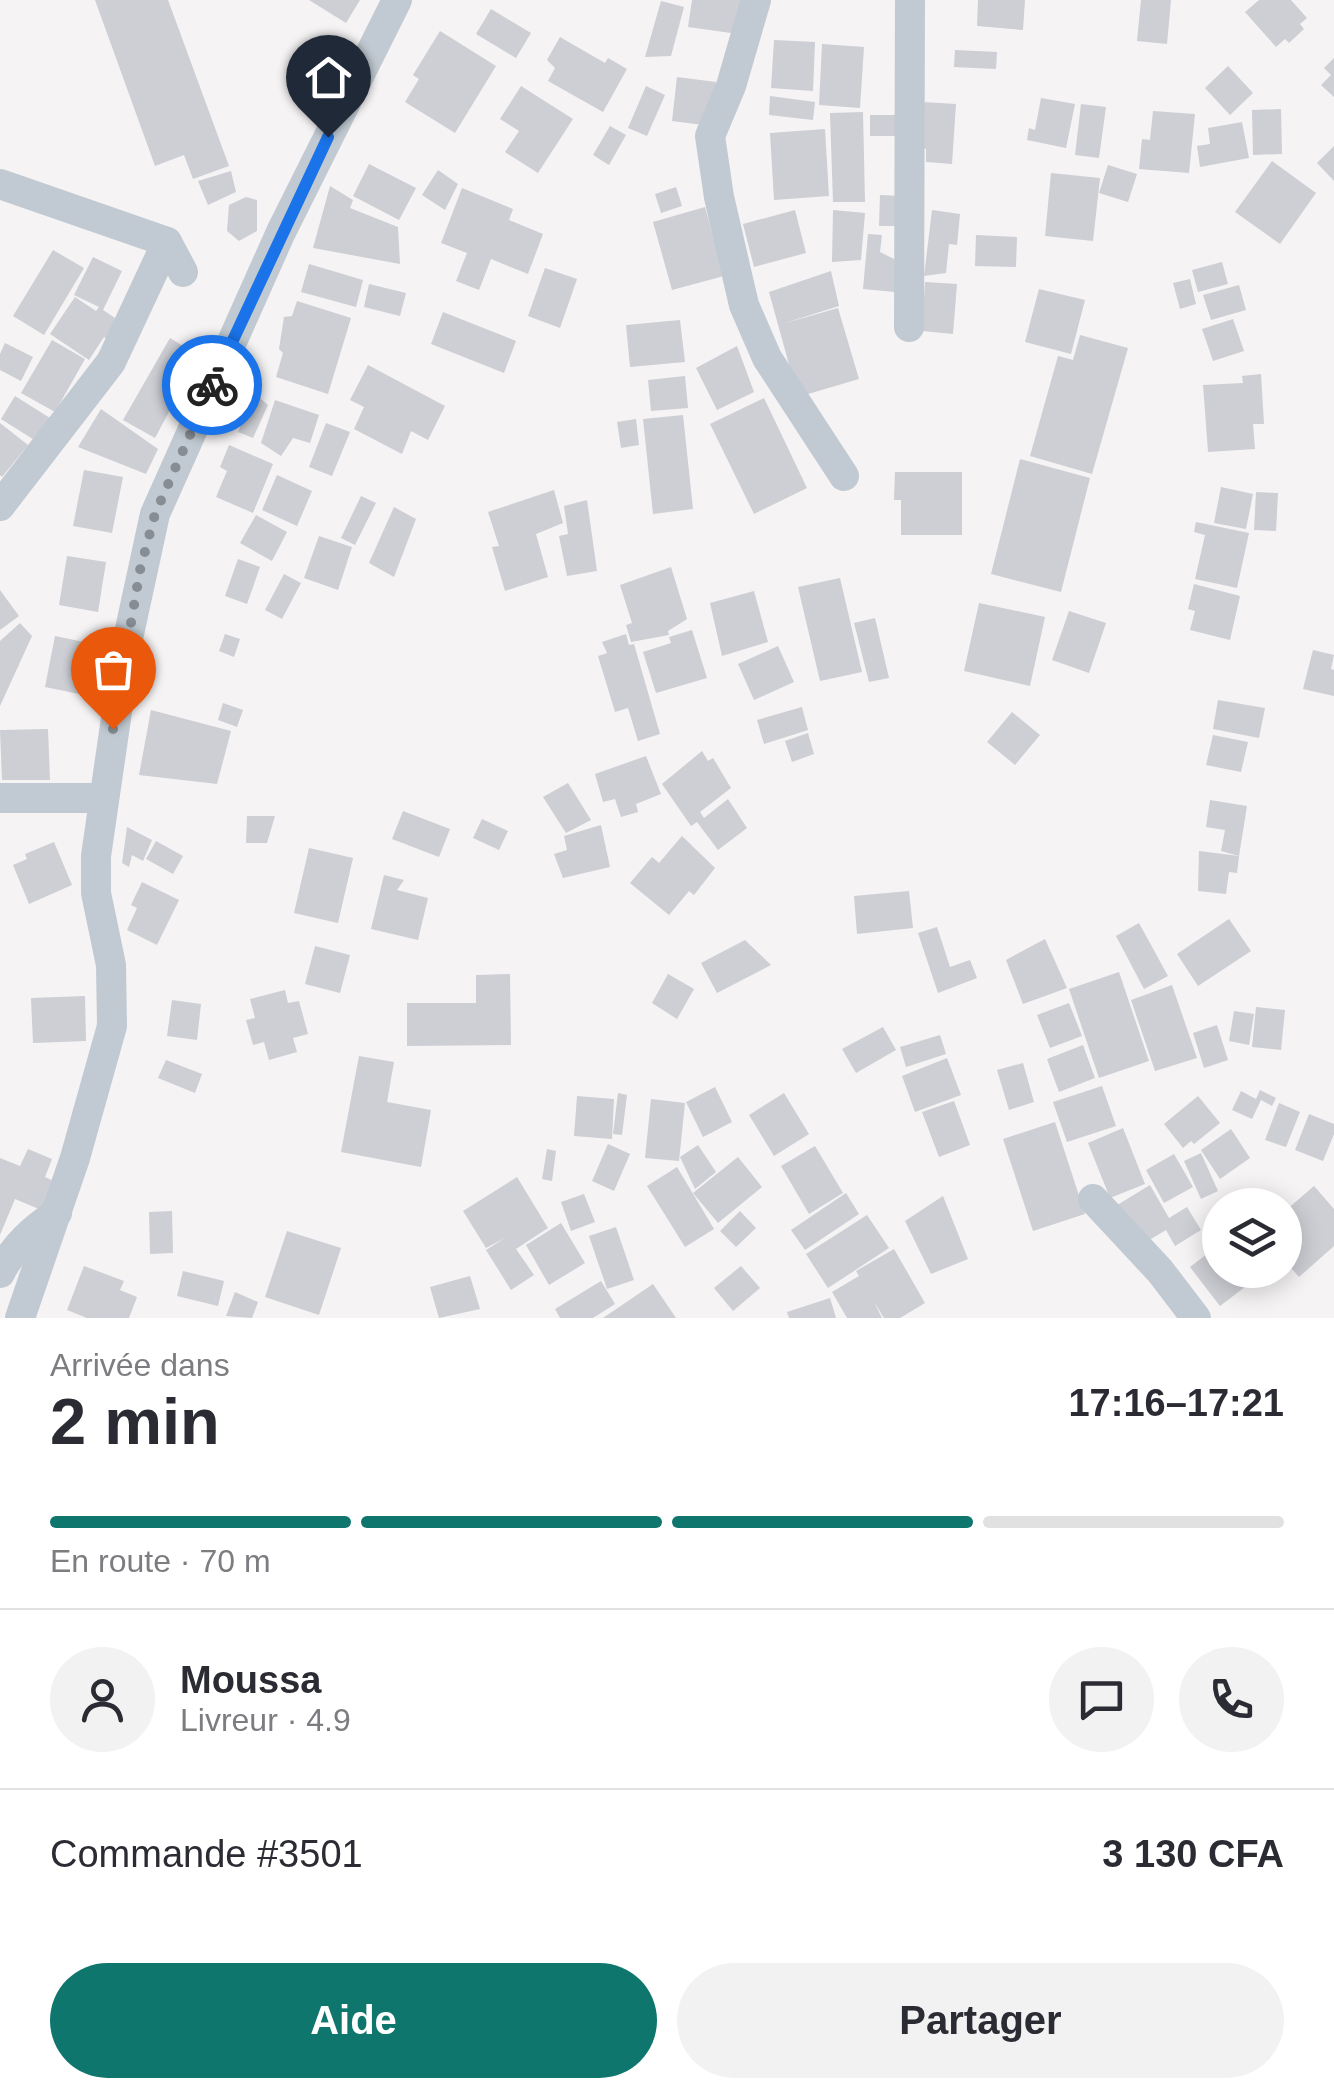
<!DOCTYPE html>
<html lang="fr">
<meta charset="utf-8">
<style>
:root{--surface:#fff;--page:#f2f2f3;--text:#2b2b33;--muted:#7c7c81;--line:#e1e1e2;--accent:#0f766e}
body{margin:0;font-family:Helvetica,sans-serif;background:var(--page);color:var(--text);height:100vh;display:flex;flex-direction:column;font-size:38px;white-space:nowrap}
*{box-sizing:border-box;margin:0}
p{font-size:32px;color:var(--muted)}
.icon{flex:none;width:55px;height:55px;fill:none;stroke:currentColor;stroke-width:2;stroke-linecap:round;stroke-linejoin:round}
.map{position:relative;height:1318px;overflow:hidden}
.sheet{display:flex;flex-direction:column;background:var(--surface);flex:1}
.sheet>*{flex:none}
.buttons{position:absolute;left:1202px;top:1188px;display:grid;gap:20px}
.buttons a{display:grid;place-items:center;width:100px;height:100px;border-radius:50%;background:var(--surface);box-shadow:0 5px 25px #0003;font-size:50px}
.pin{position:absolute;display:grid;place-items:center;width:85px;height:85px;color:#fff;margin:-102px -42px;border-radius:50% 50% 50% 0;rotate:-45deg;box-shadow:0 0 10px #0007}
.pin .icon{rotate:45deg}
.courier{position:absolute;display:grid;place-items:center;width:100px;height:100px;margin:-50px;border:8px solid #1a73e8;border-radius:50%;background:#fff;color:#222;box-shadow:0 2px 12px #0007}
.head em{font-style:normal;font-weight:700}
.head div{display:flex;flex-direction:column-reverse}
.head{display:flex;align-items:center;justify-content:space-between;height:170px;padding:0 50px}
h1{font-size:65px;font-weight:700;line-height:75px}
.bar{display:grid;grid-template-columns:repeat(4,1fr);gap:15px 10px;align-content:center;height:120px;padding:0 50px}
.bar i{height:12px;border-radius:8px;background:var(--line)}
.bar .selected{background:var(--accent)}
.bar p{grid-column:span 4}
.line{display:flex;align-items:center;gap:25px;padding:0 50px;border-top:2px solid var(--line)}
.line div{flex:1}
.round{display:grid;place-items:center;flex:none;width:105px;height:105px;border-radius:52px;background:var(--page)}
.cta{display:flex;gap:20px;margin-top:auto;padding:20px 50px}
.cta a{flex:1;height:115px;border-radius:60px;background:var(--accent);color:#fff;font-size:40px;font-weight:700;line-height:115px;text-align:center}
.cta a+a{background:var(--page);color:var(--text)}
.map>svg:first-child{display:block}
.building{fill:#cdcfd5}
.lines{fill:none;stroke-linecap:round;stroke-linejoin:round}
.minor{stroke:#c1cad2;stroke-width:30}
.done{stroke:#868d94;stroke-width:10;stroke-dasharray:0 18}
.route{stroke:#1a73e8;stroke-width:12}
</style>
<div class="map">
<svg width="1334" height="1318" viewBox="0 0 1334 1318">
<rect width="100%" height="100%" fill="#f5f3f3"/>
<!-- building -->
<g class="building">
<path d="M95 0H168L229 166 193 179 184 155 155 166Z"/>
<path d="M309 0H360L346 23Z"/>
<path d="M692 0H742L738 34 688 27Z"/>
<path d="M978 0H1025L1023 30 977 26Z"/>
<path d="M1141 0H1171L1167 44 1137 41Z"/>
<path d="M1259 0H1291L1307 18 1300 24 1304 29 1289 43 1285 39 1276 47 1245 12Z"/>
<path d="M661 1 684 7 671 56 645 57Z"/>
<path d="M491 9 531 33 516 58 476 34Z"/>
<path d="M440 31 496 66 455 133 405 102 419 79 413 75Z"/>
<path d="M560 37 605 63 608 58 627 69 603 112 548 81 555 68 547 60Z"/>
<path d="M774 40 815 42 813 91 771 88Z"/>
<path d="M822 44 864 47 860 108 819 105Z"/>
<path d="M955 50 997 52 996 69 954 67Z"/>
<path d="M1334 58V97L1321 85 1331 75 1324 68Z"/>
<path d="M1228 66 1253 93 1230 115 1205 88Z"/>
<path d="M677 77 716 82 711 126 672 121Z"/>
<path d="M521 86 573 119 538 173 505 152 519 131 500 119Z"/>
<path d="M646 86 665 95 647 136 628 128Z"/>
<path d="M770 96 815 102 813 120 769 115Z"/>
<path d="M1041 98 1075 104 1066 148 1027 140 1029 128 1035 130Z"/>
<path d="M923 102 956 104 952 164 926 162V149L920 146Z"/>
<path d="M1081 104 1106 107 1099 158 1075 155Z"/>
<path d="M1281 109 1282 154 1253 155 1252 110Z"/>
<path d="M1153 111 1195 114 1189 173 1139 169 1142 139 1150 140Z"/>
<path d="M863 112 865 202H833L830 113Z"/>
<rect x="870" y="115" width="32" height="21"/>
<path d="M1242 122 1249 158 1200 167 1197 146 1210 144 1208 128Z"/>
<path d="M610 126 626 135 609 165 593 155Z"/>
<path d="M825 129 829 196 774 200 770 133Z"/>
<path d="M1334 146V181L1317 163Z"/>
<path d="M1272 161 1316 193 1280 244 1235 212Z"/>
<path d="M369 164 416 188 399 220 353 196Z"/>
<path d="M1108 165 1137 174 1128 202 1099 193Z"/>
<path d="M438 170 458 184 445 210 422 195Z"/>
<path d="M231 171 236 192 208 205 198 181Z"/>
<path d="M1051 173 1100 178 1093 241 1045 236Z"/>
<path d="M330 186 353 200 350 208 398 227 400 264 313 248Z"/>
<path d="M676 187 682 206 661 213 655 194Z"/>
<path d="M462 188 513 209 509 220 543 234 528 274 491 259 479 290 456 281 467 253 441 243Z"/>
<path d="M880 195 901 196 900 226H879Z"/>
<path d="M246 197 257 200V231L239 241 227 231 229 205Z"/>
<path d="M705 207 724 276 672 290 653 222Z"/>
<path d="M795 210 806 253 754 267 743 224Z"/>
<path d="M833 210 865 213 861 260 832 262Z"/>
<path d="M932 210 960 214 957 245 949 244 946 273 924 276Z"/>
<path d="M868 234 882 235 880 252 898 261 895 292 863 289Z"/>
<path d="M976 235 1017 237 1016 267 975 266Z"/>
<path d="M53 250 84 268 44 335 13 316Z"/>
<path d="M93 257 122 271 103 310 115 318 109 340 104 337 89 360 50 334 75 297 96 311 99 307 74 295Z"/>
<path d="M1222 262 1228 284 1198 292 1192 270Z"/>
<path d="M309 264 363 280 356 307 301 292Z"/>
<path d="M545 268 577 279 560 328 528 316Z"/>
<path d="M831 271 839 306 782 324 838 308 859 379 798 397 769 292Z"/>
<path d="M1190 279 1196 304 1180 309 1173 283Z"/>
<path d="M925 282 957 284 953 334 922 331Z"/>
<path d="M369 284 406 293 400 316 364 307Z"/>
<path d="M1239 285 1246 310 1211 320 1203 295Z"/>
<path d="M1039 289 1085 300 1071 354 1025 342Z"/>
<path d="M297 301 351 318 328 394 276 377 283 353 279 349 284 317 292 316Z"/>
<path d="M443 312 516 341 504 373 431 344Z"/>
<path d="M1233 319 1244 351 1213 361 1202 329Z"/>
<path d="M680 320 685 362 630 367 626 325Z"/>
<path d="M1080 335 1128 348 1092 474 1030 456 1058 356 1073 360Z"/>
<path d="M170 338 199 356 155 438 123 420Z"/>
<path d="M52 340 85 359 55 412 21 393Z"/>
<path d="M5 343 33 357 21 381 0 370V354Z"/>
<path d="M737 346 754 392 717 410 696 368Z"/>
<path d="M368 365 445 406 428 440 411 431 402 454 354 429 364 407 350 400Z"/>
<path d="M1261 374 1264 424H1253L1255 449 1208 452 1203 385 1243 383 1242 376Z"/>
<path d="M685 376 688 408 651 411 648 380Z"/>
<path d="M255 394 268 405 253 438 238 432Z"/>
<path d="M15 396 50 418 36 441 1 419Z"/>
<path d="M764 398 807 488 754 514 710 424Z"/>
<path d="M275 400 319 415 310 443 293 438 281 456 261 443Z"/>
<path d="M101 409 158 449 146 474 78 447Z"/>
<path d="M683 415 693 509 653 514 643 419Z"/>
<path d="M636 419 639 445 621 448 617 422Z"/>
<path d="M0 423 28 445 2 477 0 475Z"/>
<path d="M326 423 350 432 332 476 309 467Z"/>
<path d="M229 445 273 464 253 513 216 497 227 471 220 467Z"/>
<path d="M1020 459 1090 478 1061 592 991 574Z"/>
<path d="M84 470 123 477 112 533 73 526Z"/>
<path d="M895 472H962V535H901V500H894Z"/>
<path d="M277 475 312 491 297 526 262 510Z"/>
<path d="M1221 487 1253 494 1246 529 1214 523Z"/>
<path d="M554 490 563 523 536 534 548 577 505 591 492 547 499 546 488 512Z"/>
<path d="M1256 492 1278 493 1276 531 1254 530Z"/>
<path d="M361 496 376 503 355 545 341 538Z"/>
<path d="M587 500 597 571 567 576 559 536 568 534 564 506Z"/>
<path d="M394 507 416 519 394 577 369 563Z"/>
<path d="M256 515 287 532 272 561 240 543Z"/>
<path d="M1196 522 1249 533 1237 588 1195 579 1205 535 1194 532Z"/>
<path d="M319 536 352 547 338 590 304 578Z"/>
<path d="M67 556 106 562 98 612 59 605Z"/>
<path d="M238 559 260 567 247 604 225 596Z"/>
<path d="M671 567 687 619 668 631 669 635 631 642 626 625 632 623 620 585Z"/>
<path d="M284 574 301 583 282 619 265 610Z"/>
<path d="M840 578 862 672 820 681 798 587Z"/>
<path d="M1194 584 1240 596 1230 640 1190 630 1195 611 1188 609Z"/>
<path d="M0 590 19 616 0 630Z"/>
<path d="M754 591 768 642 722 656 710 603Z"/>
<path d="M979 603 1045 617 1030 686 964 671Z"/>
<path d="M1069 611 1106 623 1089 673 1052 660Z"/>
<path d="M875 618 889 678 869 682 854 623Z"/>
<path d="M20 623 32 636 0 706V641Z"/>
<path d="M692 630 707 678 656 693 643 652 671 643 669 637Z"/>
<path d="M225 634 240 639 234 657 219 651Z"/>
<path d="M626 634 629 645 634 644 660 734 638 741 628 708 615 712 598 656 607 653 602 642Z"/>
<path d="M55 636 89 643 79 694 45 687Z"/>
<path d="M778 646 794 682 754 700 738 664Z"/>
<path d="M1313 650 1334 655 1331 669 1334 670V696L1303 689Z"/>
<path d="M1218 700 1265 708 1259 738 1213 729Z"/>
<path d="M223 703 243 710 237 727 218 720Z"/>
<path d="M802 707 808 730 764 744 757 720Z"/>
<path d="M151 710 231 731 217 784 139 775Z"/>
<path d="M1012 712 1040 735 1015 765 987 742Z"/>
<path d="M48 729 50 780H2L0 730Z"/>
<path d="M808 733 814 754 792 762 785 741Z"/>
<path d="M1213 735 1248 742 1241 772 1206 765Z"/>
<path d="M702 751 708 761 713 758 731 788 700 812 704 818 728 799 747 828 718 850 697 822 691 826 662 784Z"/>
<path d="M646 756 661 794 636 804 638 812 621 817 615 799 603 802 595 774Z"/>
<path d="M568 783 591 820 566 833 543 797Z"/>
<path d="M1210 800 1247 806 1239 856 1221 851 1225 830 1206 827Z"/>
<path d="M403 811 450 829 439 857 392 839Z"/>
<path d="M247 816H275L267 843H246Z"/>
<path d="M482 819 508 831 499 850 473 838Z"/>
<path d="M601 825 610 867 563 878 554 854 567 850 564 836Z"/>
<path d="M127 827 152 840 143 861 132 855 129 867 122 863Z"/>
<path d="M682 836 715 868 694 895 689 891 669 915 630 883 652 857 659 863Z"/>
<path d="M156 841 183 856 173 874 146 859Z"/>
<path d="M54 842 72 885 29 904 13 865 27 859 25 854Z"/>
<path d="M309 848 353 858 338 923 294 913Z"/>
<path d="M1199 851 1239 856 1237 873 1229 872 1226 894 1198 891Z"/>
<path d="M384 875 404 880 397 890 428 898 418 940 371 929Z"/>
<path d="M142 882 179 900 157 945 127 930 137 908 131 905Z"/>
<path d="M909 891 913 928 857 934 854 896Z"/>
<path d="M1229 919 1251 951 1198 986 1177 954Z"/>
<path d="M1139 923 1168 976 1144 989 1116 936Z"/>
<path d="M937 927 950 967 970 960 977 978 938 993 918 933Z"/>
<path d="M1045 939 1067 988 1023 1004 1006 960Z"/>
<path d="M745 940 771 965 717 993 701 963Z"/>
<path d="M315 946 350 955 340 993 305 984Z"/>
<path d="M1119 972 1149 1061 1099 1078 1069 989Z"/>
<path d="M510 974 511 1045 407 1046V1003H476V975Z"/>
<path d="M668 974 694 989 677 1019 652 1003Z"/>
<path d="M1172 985 1197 1058 1155 1071 1131 1000Z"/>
<path d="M285 990 288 1003 299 1001 308 1034 293 1038 297 1052 269 1060 264 1042 253 1045 246 1020 255 1018 250 999Z"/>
<path d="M85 996 86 1041 33 1043 31 998Z"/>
<path d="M172 1000 201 1004 197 1040 167 1036Z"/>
<path d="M1069 1003 1082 1036 1050 1048 1037 1015Z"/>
<path d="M1256 1007 1285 1010 1281 1050 1252 1047Z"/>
<path d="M1234 1011 1254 1014 1249 1045 1229 1041Z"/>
<path d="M1217 1025 1228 1060 1204 1068 1193 1033Z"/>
<path d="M883 1027 896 1050 856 1073 842 1049Z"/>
<path d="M940 1035 946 1054 906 1067 900 1047Z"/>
<path d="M1083 1045 1095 1078 1059 1092 1047 1059Z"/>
<path d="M359 1056 394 1062 387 1102 431 1110 421 1167 341 1152Z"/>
<path d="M947 1058 961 1095 915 1112 902 1076Z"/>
<path d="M166 1060 202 1074 195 1093 158 1078Z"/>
<path d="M1023 1063 1034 1102 1009 1110 997 1070Z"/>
<path d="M1102 1086 1116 1126 1067 1142 1053 1102Z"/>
<path d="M715 1087 732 1122 703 1137 686 1102Z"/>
<path d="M1260 1090 1276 1098 1272 1106 1261 1100 1252 1119 1232 1110 1241 1091 1256 1099Z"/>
<path d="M618 1093 627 1095 622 1135 613 1134Z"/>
<path d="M784 1093 809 1134 774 1156 749 1115Z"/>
<path d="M577 1096 614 1099 612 1139 574 1136Z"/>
<path d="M1198 1096 1220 1123 1194 1144 1191 1141 1183 1148 1164 1124Z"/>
<path d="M651 1099 685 1103 679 1161 645 1158Z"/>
<path d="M954 1101 970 1145 939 1157 922 1112Z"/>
<path d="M1279 1103 1300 1112 1286 1147 1265 1140Z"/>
<path d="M1309 1114 1334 1124V1134L1323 1161 1295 1150Z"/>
<path d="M1055 1122 1085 1214 1033 1231 1003 1139Z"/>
<path d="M1123 1128 1145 1184 1110 1198 1088 1143Z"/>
<path d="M1231 1129 1250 1158 1220 1179 1201 1150Z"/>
<path d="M608 1144 630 1154 614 1191 592 1181Z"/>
<path d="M698 1145 716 1172 695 1189 680 1157Z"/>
<path d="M815 1146 843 1193 809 1214 781 1166Z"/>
<path d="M28 1149 52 1159 45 1177 58 1183 46 1212 15 1199 0 1235V1158L20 1166Z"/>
<path d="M547 1149 556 1151 552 1181 542 1179Z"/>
<path d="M1201 1153 1218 1191 1201 1199 1184 1161Z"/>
<path d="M1174 1154 1193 1187 1164 1203 1146 1170Z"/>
<path d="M738 1157 762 1187 718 1223 693 1193Z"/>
<path d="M677 1167 714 1229 685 1247 647 1186Z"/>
<path d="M517 1177 548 1228 516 1249 534 1275 511 1290 486 1250 505 1238 486 1248 463 1211Z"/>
<path d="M1150 1185 1169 1218 1187 1207 1201 1230 1175 1246 1166 1230 1138 1247 1114 1207Z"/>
<path d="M1314 1186 1334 1209V1246L1299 1277 1285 1261V1211Z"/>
<path d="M846 1193 859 1214 805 1250 791 1230Z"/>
<path d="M584 1194 595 1222 571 1231 561 1202Z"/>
<path d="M943 1196 968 1259 931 1274 905 1221Z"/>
<path d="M172 1211 173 1253 150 1254 149 1212Z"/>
<path d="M740 1211 756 1228 736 1247 720 1231Z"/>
<path d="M867 1215 889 1248 828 1288 806 1254Z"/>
<path d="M561 1223 585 1263 549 1285 526 1245Z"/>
<path d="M616 1227 634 1280 607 1289 589 1236Z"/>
<path d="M287 1231 341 1248 319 1315 265 1297Z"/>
<path d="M1220 1244V1270H1253L1258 1277 1220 1306 1190 1267Z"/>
<path d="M894 1249 925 1303 900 1318H884L874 1302 882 1318H847L832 1292 859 1276 856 1271Z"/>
<path d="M84 1266 124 1281 120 1290 137 1297 129 1318H87L67 1310Z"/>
<path d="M741 1266 760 1288 733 1311 714 1288Z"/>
<path d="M183 1271 224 1281 218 1306 177 1296Z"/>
<path d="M470 1276 480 1309 439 1318 430 1287Z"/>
<path d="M601 1281 615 1304 593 1318H560L555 1309Z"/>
<path d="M653 1284 676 1318H603Z"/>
<path d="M235 1292 258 1302 252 1318 226 1316Z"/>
<path d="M830 1298 836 1318H789L787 1312Z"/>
</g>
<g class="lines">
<!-- minor -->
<g class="minor">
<path d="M756 0 731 86 710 136 719 197 744 305 767 358 844 476"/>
<path d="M0 184 167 242 183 272"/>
<path d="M909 327 910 0"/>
<path d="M0 506 111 362 167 242"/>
<path d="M0 798H103"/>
<path d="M1093 1199 1160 1271 1196 1318"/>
<path d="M0 1273C14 1246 32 1230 57 1213"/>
<path d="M20 1318 75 1158 112 1026 111 965 96 893V856L127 643 155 514 281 232 397 0"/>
</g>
</g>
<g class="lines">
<!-- done -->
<path class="done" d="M113 729 140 570 155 514 212 385"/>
<!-- route -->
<path class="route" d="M212 385 328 137"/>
</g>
</svg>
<div class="buttons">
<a><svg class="icon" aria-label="layers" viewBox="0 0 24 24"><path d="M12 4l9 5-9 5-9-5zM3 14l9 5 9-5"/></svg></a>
</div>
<div class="pin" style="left:113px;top:729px;background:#ea580c"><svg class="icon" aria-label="bag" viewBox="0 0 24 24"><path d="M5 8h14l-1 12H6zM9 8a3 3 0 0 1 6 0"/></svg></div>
<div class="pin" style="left:328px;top:137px;background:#1f2937"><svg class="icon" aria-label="home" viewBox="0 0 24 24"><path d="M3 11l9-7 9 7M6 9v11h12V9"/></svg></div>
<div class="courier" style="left:212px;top:385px"><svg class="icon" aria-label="bike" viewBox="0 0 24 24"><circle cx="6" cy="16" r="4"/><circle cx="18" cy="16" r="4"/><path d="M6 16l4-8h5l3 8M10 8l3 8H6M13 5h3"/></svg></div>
</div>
<section class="sheet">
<div class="head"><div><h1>2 min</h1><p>Arrivée dans</p></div><em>17:16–17:21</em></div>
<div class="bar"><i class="selected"></i><i class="selected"></i><i class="selected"></i><i></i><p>En route · 70 m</p></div>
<div class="line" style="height:180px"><a class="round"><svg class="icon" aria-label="person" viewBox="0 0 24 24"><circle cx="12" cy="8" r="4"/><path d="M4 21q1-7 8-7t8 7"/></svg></a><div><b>Moussa</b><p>Livreur · 4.9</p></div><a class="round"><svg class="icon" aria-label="chat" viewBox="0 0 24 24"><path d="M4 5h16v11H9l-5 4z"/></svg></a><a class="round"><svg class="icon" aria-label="phone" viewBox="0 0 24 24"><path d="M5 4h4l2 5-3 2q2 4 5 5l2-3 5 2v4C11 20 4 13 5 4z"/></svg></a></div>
<div class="line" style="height:130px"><div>Commande #3501</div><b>3 130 CFA</b></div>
<div class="cta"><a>Aide</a><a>Partager</a></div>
</section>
